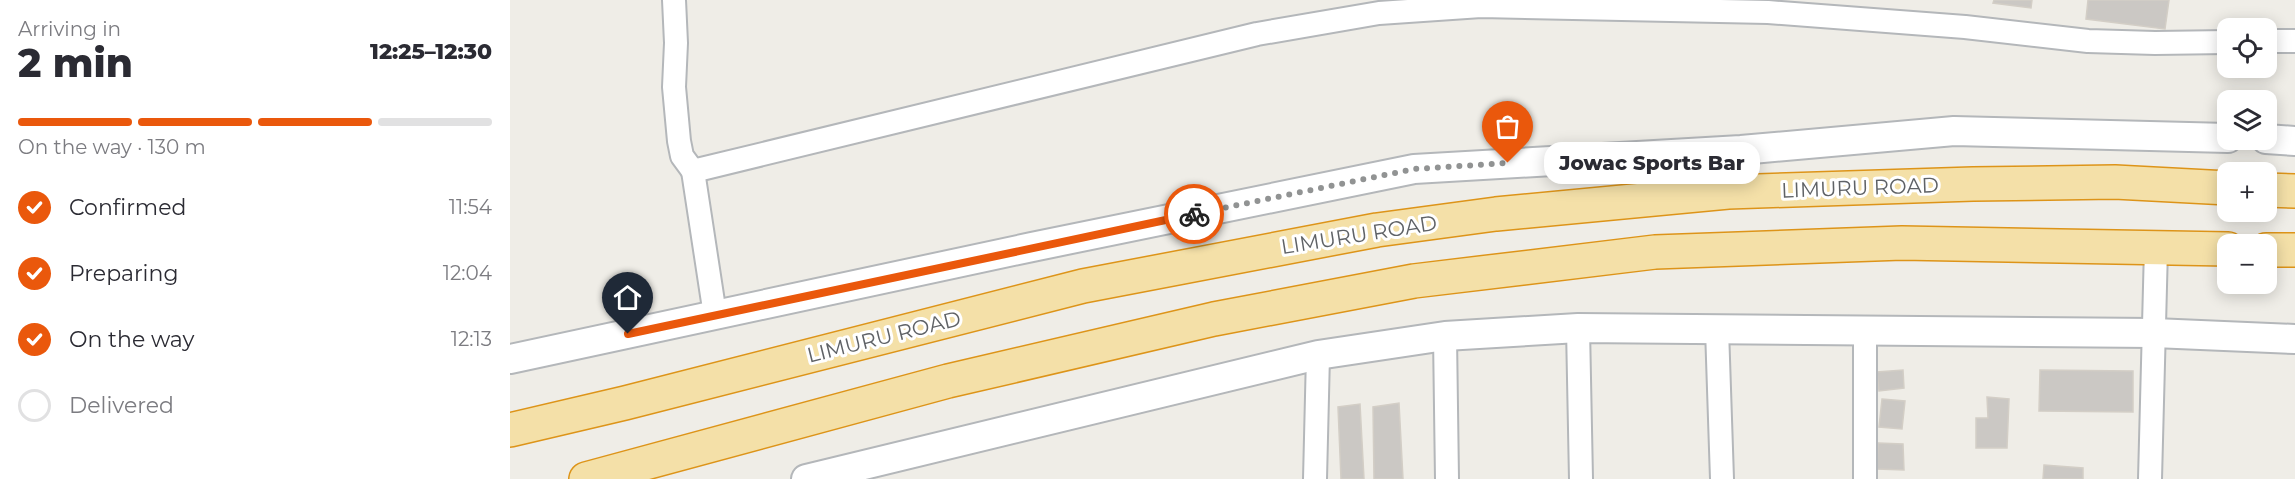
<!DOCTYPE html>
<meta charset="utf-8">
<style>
:root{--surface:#fff;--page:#f7f7f7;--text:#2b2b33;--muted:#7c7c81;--line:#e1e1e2;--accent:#ea580c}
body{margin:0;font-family:Montserrat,sans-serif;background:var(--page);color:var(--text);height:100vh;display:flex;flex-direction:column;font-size:22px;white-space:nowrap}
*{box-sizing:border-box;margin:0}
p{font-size:20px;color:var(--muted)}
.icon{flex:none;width:33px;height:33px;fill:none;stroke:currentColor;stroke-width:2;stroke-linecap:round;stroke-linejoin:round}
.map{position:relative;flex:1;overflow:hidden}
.panel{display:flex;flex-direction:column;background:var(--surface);width:510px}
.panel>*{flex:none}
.tools{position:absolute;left:1707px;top:18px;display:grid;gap:12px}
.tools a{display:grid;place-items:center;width:60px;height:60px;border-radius:12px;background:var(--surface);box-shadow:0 3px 15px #0003;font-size:30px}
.pin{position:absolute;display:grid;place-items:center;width:51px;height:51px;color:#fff;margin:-62px -26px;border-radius:50% 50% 50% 0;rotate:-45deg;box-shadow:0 0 6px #0007}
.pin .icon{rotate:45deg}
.courier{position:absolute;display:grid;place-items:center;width:60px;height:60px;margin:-30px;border:4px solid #ea580c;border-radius:50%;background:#fff;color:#222;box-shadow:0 2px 8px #0007}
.bubble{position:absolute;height:42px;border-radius:18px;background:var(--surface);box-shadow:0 3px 15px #0003;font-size:20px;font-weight:800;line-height:42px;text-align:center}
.overview em{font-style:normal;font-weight:800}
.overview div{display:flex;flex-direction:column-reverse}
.overview{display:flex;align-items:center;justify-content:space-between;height:102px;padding:0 18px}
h1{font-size:39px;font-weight:800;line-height:45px}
.bar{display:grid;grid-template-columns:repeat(4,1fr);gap:9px 6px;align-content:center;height:72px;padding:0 18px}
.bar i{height:8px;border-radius:4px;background:var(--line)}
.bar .selected{background:var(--accent)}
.bar p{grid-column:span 4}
ol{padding:0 18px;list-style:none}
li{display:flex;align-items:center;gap:18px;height:66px}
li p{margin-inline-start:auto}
li .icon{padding:6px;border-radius:50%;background:var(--accent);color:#fff;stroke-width:4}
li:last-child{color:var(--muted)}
li i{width:33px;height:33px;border:3px solid var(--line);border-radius:50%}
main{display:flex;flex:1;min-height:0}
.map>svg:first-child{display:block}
.building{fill:#cbc8c4;stroke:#d3cec6;stroke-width:1.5}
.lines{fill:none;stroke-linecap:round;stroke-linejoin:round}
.minor-casing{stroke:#b4b7ba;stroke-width:26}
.tertiary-casing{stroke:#b4b7ba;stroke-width:32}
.trunk-casing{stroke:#dd9419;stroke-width:36}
.minor{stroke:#fff;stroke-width:22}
.tertiary{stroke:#fff;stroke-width:28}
.trunk{stroke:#f4e0a8;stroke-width:33}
.done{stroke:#919393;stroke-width:6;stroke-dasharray:0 10.8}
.route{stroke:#ea580c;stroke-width:8}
.labels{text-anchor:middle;stroke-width:6;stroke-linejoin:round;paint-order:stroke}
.street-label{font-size:21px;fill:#5f6266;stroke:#fff}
</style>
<main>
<section class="panel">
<div class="overview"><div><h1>2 min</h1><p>Arriving in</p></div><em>12:25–12:30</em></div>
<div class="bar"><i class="selected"></i><i class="selected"></i><i class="selected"></i><i></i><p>On the way · 130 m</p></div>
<ol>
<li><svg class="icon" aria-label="check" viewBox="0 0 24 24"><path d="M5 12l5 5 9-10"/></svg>Confirmed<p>11:54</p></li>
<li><svg class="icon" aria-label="check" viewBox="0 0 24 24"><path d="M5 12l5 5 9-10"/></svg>Preparing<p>12:04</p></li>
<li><svg class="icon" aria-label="check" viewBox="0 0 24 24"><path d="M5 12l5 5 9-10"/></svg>On the way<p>12:13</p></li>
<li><i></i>Delivered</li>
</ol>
</section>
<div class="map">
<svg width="1785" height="479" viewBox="0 0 1785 479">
<rect width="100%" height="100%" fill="#efede7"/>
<!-- building -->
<g class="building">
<path d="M1484 0H1522L1521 8 1483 3Z"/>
<path d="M1578 0H1659L1655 29 1576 19Z"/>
<path d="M1393 370 1394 388 1369 391 1367 372Z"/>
<path d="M1530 370 1623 371V412L1529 411Z"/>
<path d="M1477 397 1499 399 1497 448H1466V418H1478Z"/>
<path d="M1372 399 1395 401 1392 429 1369 427Z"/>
<path d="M889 403 893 479H864L863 407Z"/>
<path d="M850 404 854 479H831L828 407Z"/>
<path d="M1368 443 1393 444 1394 470 1367 469Z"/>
<path d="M1534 465 1573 468V479H1533Z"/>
</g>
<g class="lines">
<defs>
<g id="minor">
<path d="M164 0 166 43 164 87 169 141 172 156 183 171 747 34 869 13 971 6 1258 12 1455 27 1578 41 1645 43 1718 42"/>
<path d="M1756 41H1785"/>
<path d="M183 171 205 315"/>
<path d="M1068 328 1071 479"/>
<path d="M1207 329 1212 479"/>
<path d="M935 336 937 479"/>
<path d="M805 479 808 355"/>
<path d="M1355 479V332"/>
<path d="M1640 479 1646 248"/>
</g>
<g id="tertiary">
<path d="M1756 139 1785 141"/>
<path d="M0 359 522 247 904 169 1231 150 1444 131 1718 138"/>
<path d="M296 479 808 355 935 336 1068 328 1644 333 1785 339"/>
</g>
<g id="trunk">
<path d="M1756 190 1785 191"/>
<path d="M1756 250H1785"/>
<path d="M0 430 115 403 573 286 867 230 986 214 1218 192 1463 184 1605 182 1718 188"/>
<path d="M76 479 438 381 704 319 904 281 1145 252 1392 243 1718 249"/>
</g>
</defs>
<!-- minor casing -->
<use href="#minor" class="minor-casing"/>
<!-- tertiary casing -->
<use href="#tertiary" class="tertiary-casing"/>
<!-- trunk casing -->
<use href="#trunk" class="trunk-casing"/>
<!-- minor -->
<use href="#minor" class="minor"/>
<!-- tertiary -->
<use href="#tertiary" class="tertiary"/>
<!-- trunk -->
<use href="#trunk" class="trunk"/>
</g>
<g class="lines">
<!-- done -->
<path class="done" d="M684 214 904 169 998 163"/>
<!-- route -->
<path class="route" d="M118 334 684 214"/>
</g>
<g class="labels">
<!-- street labels -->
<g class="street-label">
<text transform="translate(1350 188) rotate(-2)" y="7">LIMURU ROAD</text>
<text transform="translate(849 235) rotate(-9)" y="7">LIMURU ROAD</text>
<text transform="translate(374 337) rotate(-14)" y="7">LIMURU ROAD</text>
</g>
</g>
</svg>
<div class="tools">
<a><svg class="icon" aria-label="locate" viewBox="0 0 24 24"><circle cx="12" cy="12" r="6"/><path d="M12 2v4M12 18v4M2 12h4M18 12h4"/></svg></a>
<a><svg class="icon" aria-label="layers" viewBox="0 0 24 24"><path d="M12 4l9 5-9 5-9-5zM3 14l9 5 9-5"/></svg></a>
<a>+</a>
<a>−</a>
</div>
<div class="pin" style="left:998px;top:163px;background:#ea580c"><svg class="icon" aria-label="bag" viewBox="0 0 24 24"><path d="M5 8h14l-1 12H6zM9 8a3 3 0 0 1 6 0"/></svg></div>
<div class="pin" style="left:118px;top:334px;background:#1f2937"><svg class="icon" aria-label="home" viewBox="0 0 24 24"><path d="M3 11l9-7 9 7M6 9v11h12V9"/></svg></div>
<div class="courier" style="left:684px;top:214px"><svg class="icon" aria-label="bike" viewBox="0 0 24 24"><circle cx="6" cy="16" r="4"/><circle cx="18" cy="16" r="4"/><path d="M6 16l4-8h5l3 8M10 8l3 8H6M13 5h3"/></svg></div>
<div class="bubble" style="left:1034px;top:142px;width:216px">Jowac Sports Bar</div>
</div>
</main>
